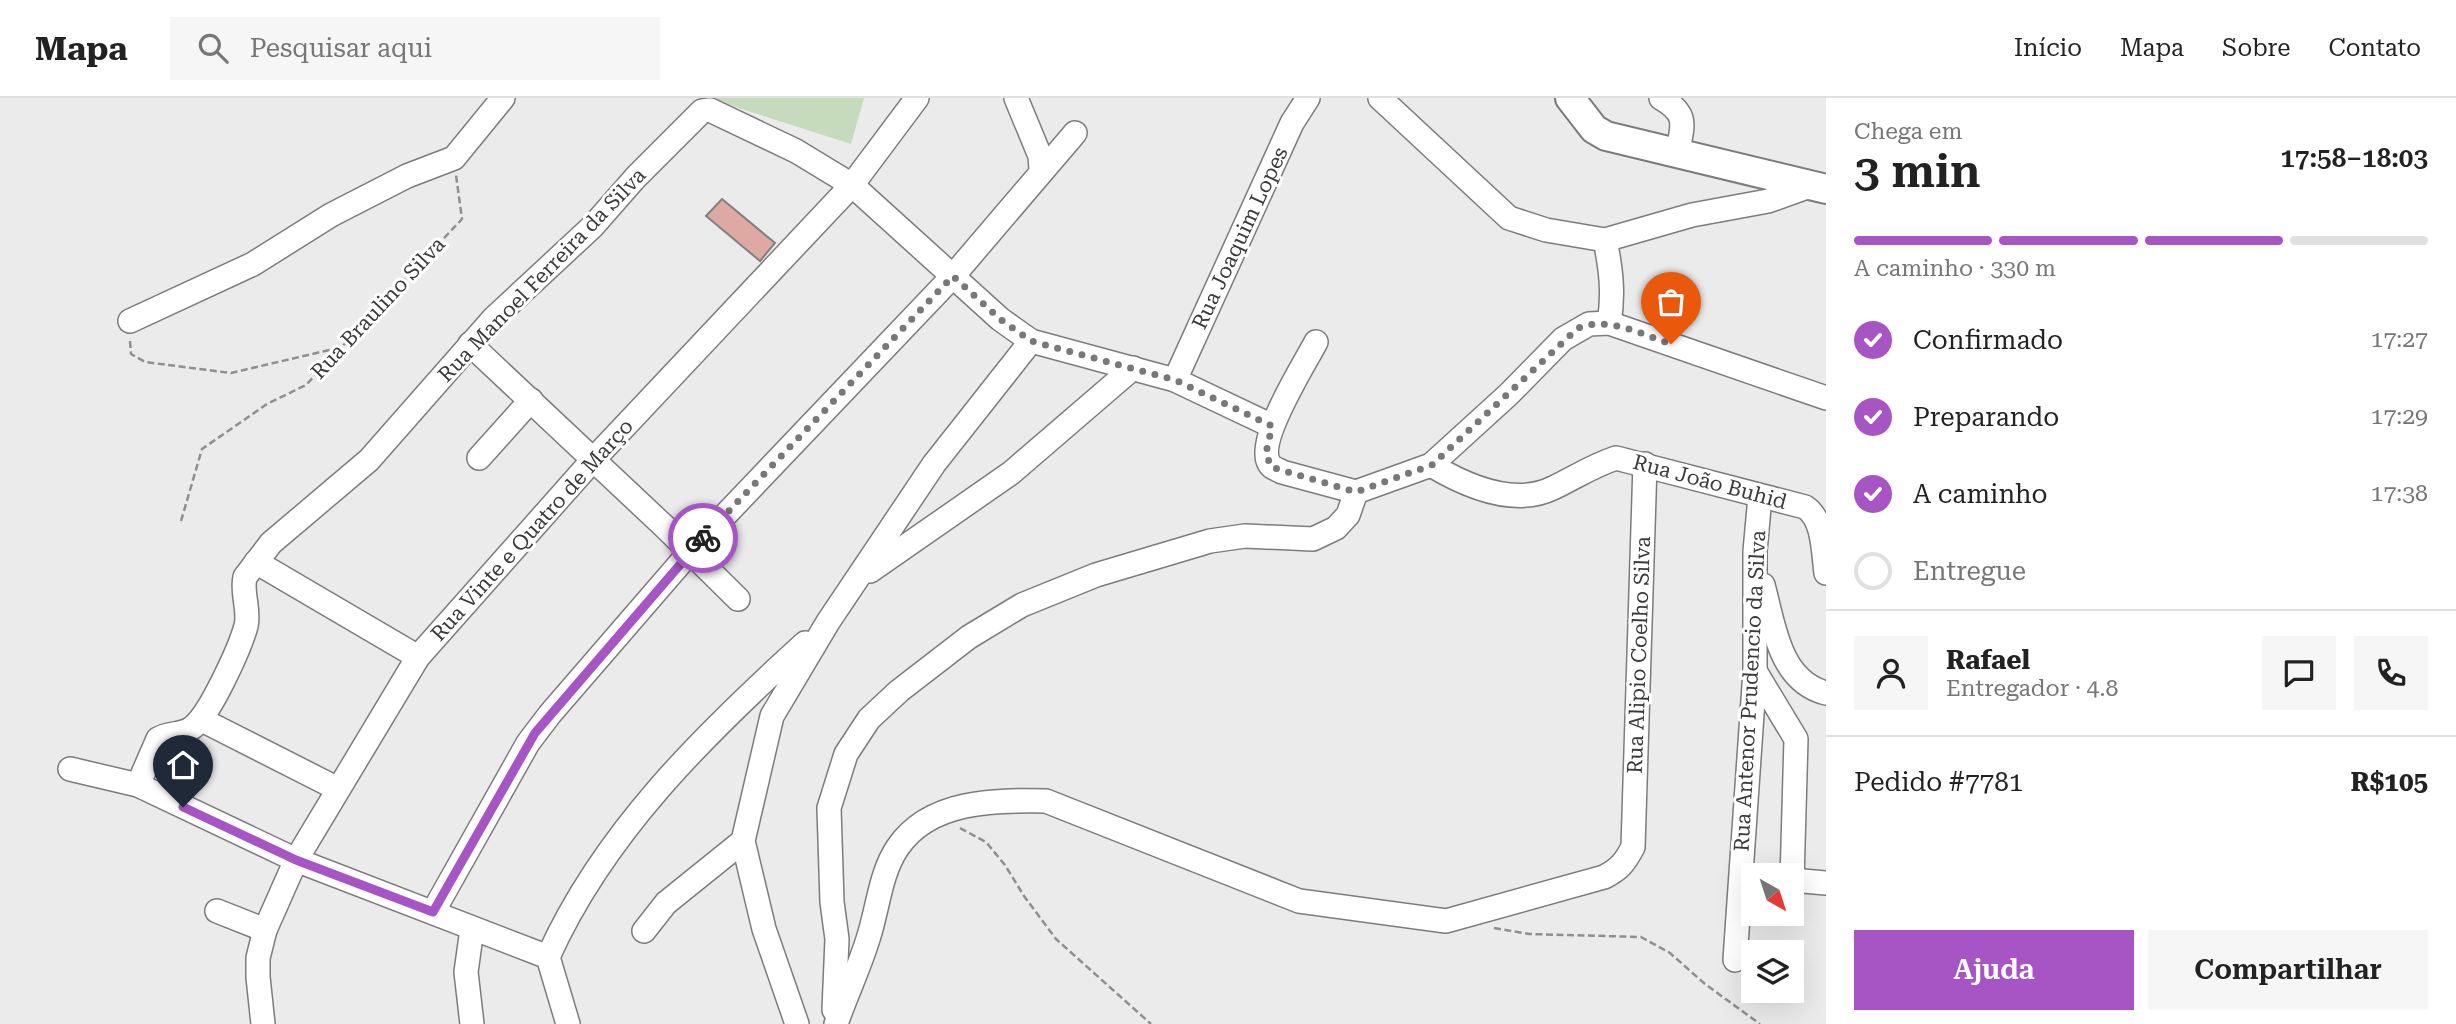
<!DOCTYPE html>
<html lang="pt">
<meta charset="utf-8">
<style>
:root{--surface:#fff;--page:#f6f6f6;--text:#222;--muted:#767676;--line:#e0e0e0;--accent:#a755c5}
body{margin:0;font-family:"Roboto Serif",serif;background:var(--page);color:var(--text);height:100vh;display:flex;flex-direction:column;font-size:26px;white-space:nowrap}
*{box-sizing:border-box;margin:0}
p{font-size:23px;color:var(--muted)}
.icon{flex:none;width:38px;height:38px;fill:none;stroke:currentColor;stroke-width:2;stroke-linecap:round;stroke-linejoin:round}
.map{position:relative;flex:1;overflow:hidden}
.sheet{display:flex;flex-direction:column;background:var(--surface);width:630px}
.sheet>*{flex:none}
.needle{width:46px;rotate:141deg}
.fabs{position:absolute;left:1741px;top:765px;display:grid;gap:14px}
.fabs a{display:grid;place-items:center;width:63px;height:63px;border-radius:0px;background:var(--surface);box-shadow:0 7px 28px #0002;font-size:35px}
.pin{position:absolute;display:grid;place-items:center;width:60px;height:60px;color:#fff;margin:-72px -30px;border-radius:50% 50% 50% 0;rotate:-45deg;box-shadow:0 0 7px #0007}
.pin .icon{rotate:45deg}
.courier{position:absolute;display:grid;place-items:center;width:70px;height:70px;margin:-35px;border:5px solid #a755c5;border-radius:50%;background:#fff;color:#222;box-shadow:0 2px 9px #0007}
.overview em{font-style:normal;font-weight:600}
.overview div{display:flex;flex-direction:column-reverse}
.overview{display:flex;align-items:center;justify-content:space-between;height:119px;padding:0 28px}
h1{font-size:46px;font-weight:600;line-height:52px}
.bar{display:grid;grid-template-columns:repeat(4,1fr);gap:10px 7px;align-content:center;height:84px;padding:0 28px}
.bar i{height:9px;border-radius:5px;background:var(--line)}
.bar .selected{background:var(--accent)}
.bar p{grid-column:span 4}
.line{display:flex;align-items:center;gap:18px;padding:0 28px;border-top:2px solid var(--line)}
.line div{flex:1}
.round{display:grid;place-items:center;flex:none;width:74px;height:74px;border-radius:0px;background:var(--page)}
ol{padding:0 28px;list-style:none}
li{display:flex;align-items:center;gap:21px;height:77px}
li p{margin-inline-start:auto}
li .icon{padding:7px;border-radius:50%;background:var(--accent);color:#fff;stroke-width:4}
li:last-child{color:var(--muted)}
li i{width:38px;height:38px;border:4px solid var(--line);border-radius:50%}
.button{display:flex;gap:14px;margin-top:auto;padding:14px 28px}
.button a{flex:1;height:80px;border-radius:0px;background:var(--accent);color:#fff;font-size:28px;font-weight:600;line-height:80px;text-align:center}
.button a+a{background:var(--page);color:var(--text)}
header{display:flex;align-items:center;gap:42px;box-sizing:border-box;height:98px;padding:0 35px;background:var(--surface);border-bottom:2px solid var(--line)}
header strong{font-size:33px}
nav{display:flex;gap:38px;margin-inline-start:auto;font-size:24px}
.search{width:490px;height:63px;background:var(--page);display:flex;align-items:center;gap:18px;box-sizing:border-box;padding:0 24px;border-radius:0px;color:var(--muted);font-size:26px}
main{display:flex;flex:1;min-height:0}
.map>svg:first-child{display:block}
.green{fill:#c6dabc}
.building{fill:#dda9a2;stroke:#817f7f;stroke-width:2}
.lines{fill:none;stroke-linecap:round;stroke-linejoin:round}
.minor-casing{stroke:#7c7c7d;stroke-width:26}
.major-casing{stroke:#7c7c7d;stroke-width:32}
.path{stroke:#8f8f90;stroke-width:2.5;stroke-dasharray:7 3.5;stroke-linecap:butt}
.minor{stroke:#fff;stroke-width:23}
.major{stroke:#fff;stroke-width:28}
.done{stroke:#787878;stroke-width:7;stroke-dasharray:0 12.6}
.route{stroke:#a755c5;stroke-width:9}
.labels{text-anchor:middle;stroke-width:6;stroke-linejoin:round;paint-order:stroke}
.street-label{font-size:21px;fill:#3a3a3a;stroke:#fff}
</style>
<header>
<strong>Mapa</strong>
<div class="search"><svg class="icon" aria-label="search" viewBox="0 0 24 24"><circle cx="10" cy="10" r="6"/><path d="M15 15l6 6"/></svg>Pesquisar aqui</div>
<nav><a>Início</a><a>Mapa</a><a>Sobre</a><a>Contato</a></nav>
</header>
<main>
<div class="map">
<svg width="1826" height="926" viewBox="0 0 1826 926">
<rect width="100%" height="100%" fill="#ebebec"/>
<!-- green -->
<path class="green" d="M717 0H864L851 46 717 3Z"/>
<!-- building -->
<path class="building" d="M722 101 775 145 760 163 706 118Z"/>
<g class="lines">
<defs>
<g id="minor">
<path d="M1016 0 1040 58 1041 71"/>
<path d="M1380 0 1509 120 1546 132 1605 142 1692 117 1768 103 1810 88"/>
<path d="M1661 0C1690 17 1682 28 1677 57"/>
<path d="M1605 142C1611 171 1614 196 1609 225"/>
<path d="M130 223 253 166 331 117 407 78 454 60 503 0"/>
<path d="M1316 244C1304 267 1256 342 1269 365 1271 370 1277 371 1282 374L1356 394"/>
<path d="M470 246 666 430 738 501"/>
<path d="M1175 282 1292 25 1308 0"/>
<path d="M479 360 531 302"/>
<path d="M1431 367C1466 388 1514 409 1553 390 1576 379 1592 368 1616 360L1805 409C1824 421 1823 454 1826 475"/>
<path d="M1356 394 1431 367 1509 296 1563 241 1589 226 1609 225 1826 300"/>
<path d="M256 464 418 559"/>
<path d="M870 473 1011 375 1133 270"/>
<path d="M1763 487C1774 527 1779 583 1826 595"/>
<path d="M1755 573 1796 641 1792 782"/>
<path d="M202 622 338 691"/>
<path d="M70 671 138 687 296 762 548 859"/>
<path d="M138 687 158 641C168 634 183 638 193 629 210 616 240 550 246 528 250 512 241 494 245 479L271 445 369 362 493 221 593 128 636 79 702 13 710 12 796 53 852 87 1000 221 1031 243 1175 282 1272 328"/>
<path d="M1792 782 1826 785"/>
<path d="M217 813 265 832"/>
<path d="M433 814 528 645 550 616 690 454 953 178 1075 35"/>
<path d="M644 833 666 805 743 743"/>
<path d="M548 859C604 734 705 636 805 545"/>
<path d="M548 859 568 926"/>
<path d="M1735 862 1755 573V453L1760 399"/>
<path d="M834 912 837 841 832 804 829 710 846 656 869 621 899 593 969 539 1022 507 1096 477 1210 443 1245 438 1313 441 1336 430 1348 417 1356 394"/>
<path d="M263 926 258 879V860L265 832 296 762 418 559 592 363 852 87 917 0"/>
<path d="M472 926 466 874 472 831"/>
<path d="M797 926 764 831 743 743 772 618 828 524 934 366 1031 243"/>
<path d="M836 926C846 897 859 870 868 841 878 811 880 775 898 749 930 702 995 702 1046 703L1299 803 1446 823 1604 779C1620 771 1625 764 1633 749L1645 366"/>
</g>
<path id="major" d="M1570 0 1594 31 1606 38 1826 91"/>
</defs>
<!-- minor casing -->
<use href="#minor" class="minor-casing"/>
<!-- major casing -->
<use href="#major" class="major-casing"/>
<!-- path -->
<g class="path">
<path d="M130 243 131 256 145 264 231 275 342 249"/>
<path d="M181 423 202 351 267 306 306 287 462 121 456 77"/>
<path d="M960 730 986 744 1005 767 1024 798 1056 841 1151 926"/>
<path d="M1494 830 1529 836 1641 839 1670 855 1705 886 1760 926"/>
</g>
<!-- minor -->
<use href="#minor" class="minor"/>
<!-- major -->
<use href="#major" class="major"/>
</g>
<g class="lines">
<!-- done -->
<path class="done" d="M703 440 953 178 1000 221 1031 243 1175 282 1272 328 1266 355 1271 369 1356 394 1432 367 1578 230C1609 218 1640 236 1671 246"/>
<!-- route -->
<path class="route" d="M183 709 296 762 433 814 535 635 703 440"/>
</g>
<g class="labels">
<!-- street labels -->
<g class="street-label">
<text transform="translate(1240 140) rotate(-65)" y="7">Rua Joaquim Lopes</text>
<text transform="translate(542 177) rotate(-46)" y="7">Rua Manoel Ferreira da Silva</text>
<text transform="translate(378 210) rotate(-47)" y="7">Rua Braulino Silva</text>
<text transform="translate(1710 384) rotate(15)" y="7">Rua João Buhid</text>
<text transform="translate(532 432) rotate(-48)" y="7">Rua Vinte e Quatro de Março</text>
<text transform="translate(1639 557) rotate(-88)" y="7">Rua Alipio Coelho Silva</text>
<text transform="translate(1750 593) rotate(-87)" y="7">Rua Antenor Prudencio da Silva</text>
</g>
</g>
</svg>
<div class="fabs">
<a><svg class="needle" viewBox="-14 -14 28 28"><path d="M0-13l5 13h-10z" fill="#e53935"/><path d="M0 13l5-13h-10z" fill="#767676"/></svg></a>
<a><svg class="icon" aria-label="layers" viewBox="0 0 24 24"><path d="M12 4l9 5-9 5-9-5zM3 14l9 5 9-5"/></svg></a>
</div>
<div class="pin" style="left:1671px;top:246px;background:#ea580c"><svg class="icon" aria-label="bag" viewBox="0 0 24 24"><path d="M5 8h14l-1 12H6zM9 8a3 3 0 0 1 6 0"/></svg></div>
<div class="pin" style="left:183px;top:709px;background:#1f2937"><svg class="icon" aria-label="home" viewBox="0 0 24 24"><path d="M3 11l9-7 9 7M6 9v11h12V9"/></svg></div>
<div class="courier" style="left:703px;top:440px"><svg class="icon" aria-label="bike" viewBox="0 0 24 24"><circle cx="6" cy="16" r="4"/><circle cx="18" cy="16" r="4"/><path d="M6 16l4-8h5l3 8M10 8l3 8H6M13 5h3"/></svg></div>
</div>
<section class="sheet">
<div class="overview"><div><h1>3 min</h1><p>Chega em</p></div><em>17:58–18:03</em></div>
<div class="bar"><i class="selected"></i><i class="selected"></i><i class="selected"></i><i></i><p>A caminho · 330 m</p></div>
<ol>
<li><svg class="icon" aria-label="check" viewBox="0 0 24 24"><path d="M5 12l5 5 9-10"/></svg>Confirmado<p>17:27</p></li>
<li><svg class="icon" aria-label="check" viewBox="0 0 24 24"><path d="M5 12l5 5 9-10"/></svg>Preparando<p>17:29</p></li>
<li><svg class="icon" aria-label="check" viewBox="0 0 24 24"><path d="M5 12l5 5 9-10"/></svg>A caminho<p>17:38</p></li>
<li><i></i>Entregue</li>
</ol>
<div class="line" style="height:126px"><a class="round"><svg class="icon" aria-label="person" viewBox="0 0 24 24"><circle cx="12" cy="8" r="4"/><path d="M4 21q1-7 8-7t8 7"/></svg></a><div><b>Rafael</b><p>Entregador · 4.8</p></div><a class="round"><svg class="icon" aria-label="chat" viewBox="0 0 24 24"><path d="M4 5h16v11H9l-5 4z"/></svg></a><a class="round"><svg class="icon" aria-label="phone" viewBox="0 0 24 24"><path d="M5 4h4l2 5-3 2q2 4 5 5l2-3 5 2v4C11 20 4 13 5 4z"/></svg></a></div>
<div class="line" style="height:91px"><div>Pedido #7781</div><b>R$105</b></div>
<div class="button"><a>Ajuda</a><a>Compartilhar</a></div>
</section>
</main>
